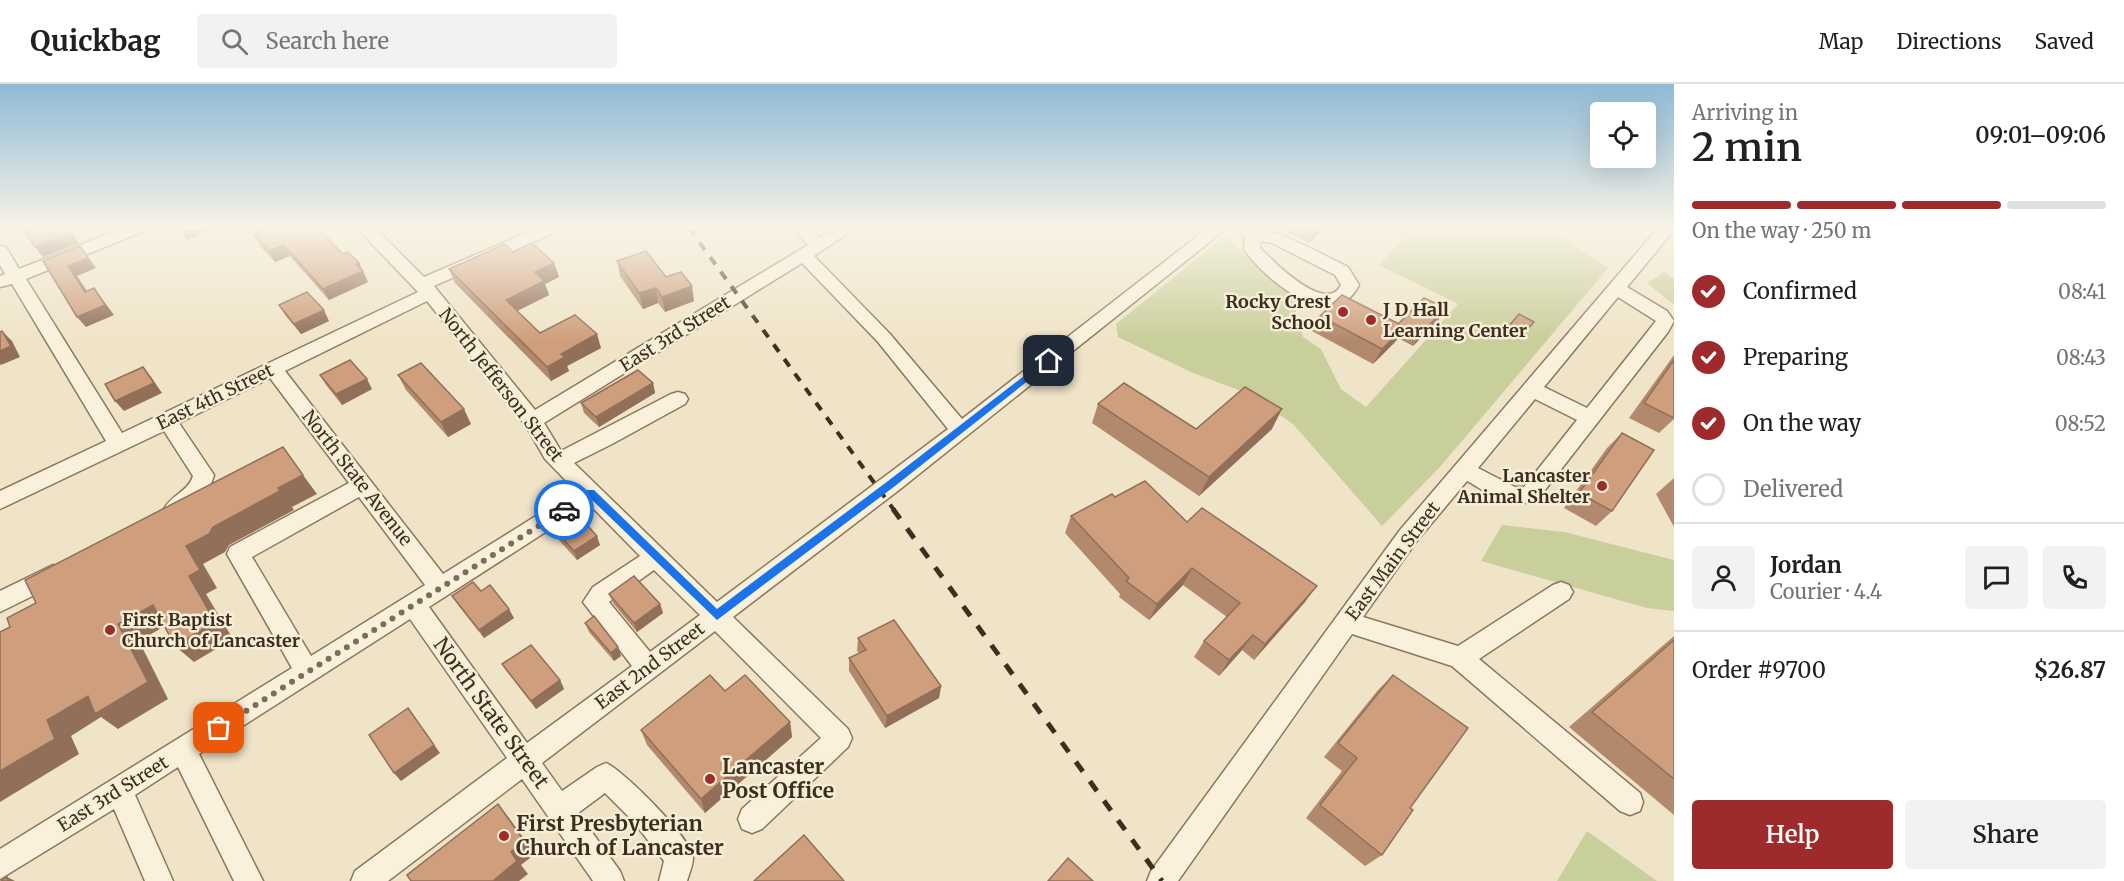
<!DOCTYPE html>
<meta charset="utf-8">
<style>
:root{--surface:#fff;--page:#f2f2f2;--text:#202124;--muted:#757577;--line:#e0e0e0;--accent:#9e2a2b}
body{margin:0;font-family:Merriweather,serif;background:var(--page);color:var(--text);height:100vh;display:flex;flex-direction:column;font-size:22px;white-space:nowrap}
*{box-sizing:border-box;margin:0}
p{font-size:20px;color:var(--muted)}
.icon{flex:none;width:33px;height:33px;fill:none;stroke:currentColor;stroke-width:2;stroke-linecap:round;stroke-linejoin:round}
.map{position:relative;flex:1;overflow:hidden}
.sheet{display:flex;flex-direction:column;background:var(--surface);width:450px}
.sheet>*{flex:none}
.buttons{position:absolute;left:1590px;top:18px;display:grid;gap:12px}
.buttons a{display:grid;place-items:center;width:66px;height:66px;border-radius:6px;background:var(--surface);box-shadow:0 6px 24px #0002;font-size:30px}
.pin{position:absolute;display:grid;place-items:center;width:51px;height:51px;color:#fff;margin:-26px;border-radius:12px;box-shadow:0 3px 9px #0006}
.courier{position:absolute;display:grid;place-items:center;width:60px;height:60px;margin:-30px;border:4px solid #1a73e8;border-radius:50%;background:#fff;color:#222;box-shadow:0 2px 8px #0007}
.summary em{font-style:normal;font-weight:600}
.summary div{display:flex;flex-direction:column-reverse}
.summary{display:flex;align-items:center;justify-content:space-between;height:102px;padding:0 18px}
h1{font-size:39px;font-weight:600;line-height:45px}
.bar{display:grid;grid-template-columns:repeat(4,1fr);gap:9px 6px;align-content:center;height:72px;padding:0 18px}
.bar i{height:8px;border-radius:4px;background:var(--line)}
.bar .on{background:var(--accent)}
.bar p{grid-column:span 4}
.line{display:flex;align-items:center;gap:15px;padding:0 18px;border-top:2px solid var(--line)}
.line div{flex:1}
.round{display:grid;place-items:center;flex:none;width:63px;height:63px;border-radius:6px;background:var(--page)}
ol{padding:0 18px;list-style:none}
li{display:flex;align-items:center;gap:18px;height:66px}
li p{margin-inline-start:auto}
li .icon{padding:6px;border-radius:50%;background:var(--accent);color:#fff;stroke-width:4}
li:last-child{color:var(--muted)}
li i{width:33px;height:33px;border:3px solid var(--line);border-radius:50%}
.button{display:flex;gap:12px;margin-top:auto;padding:12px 18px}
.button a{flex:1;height:69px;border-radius:6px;background:var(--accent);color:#fff;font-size:24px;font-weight:600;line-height:69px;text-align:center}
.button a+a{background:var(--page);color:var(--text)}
header{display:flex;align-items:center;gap:36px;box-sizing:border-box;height:84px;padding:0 30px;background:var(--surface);border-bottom:2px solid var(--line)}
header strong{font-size:28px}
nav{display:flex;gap:33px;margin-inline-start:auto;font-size:21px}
.search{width:420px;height:54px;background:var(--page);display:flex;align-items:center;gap:15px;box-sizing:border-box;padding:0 21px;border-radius:6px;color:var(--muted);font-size:22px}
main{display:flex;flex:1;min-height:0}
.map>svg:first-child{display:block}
.green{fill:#c9cf9b}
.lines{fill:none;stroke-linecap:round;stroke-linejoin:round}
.minor-casing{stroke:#8d765c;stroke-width:3}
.minor{fill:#faf1dc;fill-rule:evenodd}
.rail-far1{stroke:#3d2e20;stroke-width:4;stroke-dasharray:9 9;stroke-linecap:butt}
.rail{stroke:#3d2e20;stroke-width:5;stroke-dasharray:12 12;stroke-linecap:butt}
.wall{fill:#b2896c}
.shaded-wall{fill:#916f58}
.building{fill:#cf9f7d;stroke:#916f58;stroke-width:1.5}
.route{fill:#1a73e8}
.done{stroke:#7c6e5b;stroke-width:6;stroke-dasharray:0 10.8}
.poi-dot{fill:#9e2a2b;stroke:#f7eed8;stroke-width:2}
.labels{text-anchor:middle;stroke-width:5;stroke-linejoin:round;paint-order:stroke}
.poi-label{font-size:18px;font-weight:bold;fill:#3d2e20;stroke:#f7eed8;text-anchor:end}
.street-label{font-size:18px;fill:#3d2e20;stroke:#f7eed8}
.near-street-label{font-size:21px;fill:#3d2e20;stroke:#f7eed8}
.near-poi-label{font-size:21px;font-weight:bold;fill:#3d2e20;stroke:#f7eed8;text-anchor:start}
</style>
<header>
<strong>Quickbag</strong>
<div class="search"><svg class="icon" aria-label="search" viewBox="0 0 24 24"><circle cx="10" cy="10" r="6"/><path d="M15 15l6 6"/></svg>Search here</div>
<nav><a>Map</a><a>Directions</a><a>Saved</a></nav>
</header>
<main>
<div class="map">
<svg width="1674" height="797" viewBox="0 0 1674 797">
<rect width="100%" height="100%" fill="#f0e4c8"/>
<!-- green -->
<g class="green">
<path d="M1383 144H1547L1608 184 1440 383 1382 442 1293 340 1249 310 1193 289 1118 253 1116 240 1225 152 1292 213 1303 253 1321 265 1341 305 1366 323 1458 220 1379 181 1404 154Z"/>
<path d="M1664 188 1674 195V221L1647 199Z"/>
<path d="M1502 441 1564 448 1674 476V527L1647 524 1481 477Z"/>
<path d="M1587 747 1657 797H1557Z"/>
</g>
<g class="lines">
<defs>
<g id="minor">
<path d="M123 144H146L144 147 26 195 122 349 418 208 357 144H375L424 193 538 144H560L558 147 434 202 535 326 808 161 794 144H811L820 154 835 144H855L814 172 890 250 962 335 1208 144H1227L899 406 733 533 848 645 852 654 848 663 762 745 752 749 742 745 738 735 742 725 821 654 715 547 542 679 562 707 597 683 606 679C624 687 692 755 693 774 693 781 689 790 687 797H659L664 777 633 737 605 709 578 729 620 787 624 797H593L522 695 388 797H351L355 787 507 674 410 535 199 670 263 797H234L178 683 135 711 173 797H145L114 725 0 795V765L292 584 227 470 230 463 349 399 270 294 179 339 214 391C209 410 190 438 167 431L164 425C171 411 188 408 193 392L164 347 0 425V407L106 357 12 200 0 203V192L5 190 0 181V162L6 163 19 185ZM802 179 878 258 948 345 717 518 574 379 612 360 685 320 688 315 685 310 678 308 671 310 561 367 544 339ZM427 217 526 342 545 375 576 407 443 490 285 287ZM359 413 425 501 311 572 252 473ZM589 420 640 472 593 503 583 518 632 582 527 659 429 523ZM654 486 700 531 650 568 609 518Z"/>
<path d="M1236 144H1255L1282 151 1306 162 1348 183 1359 201C1333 253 1264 195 1244 165L1245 153ZM1261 157 1272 159 1335 191 1341 201C1327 230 1277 181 1264 168L1260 164Z"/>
<path d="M1658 144 1674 146 1627 203 1667 227 1674 237 1668 248 1538 415C1510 428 1491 410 1467 397L1416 458 1363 533 1458 562 1553 501 1561 498 1569 501 1573 508 1569 515 1479 575 1640 709 1643 718 1640 727 1630 731 1620 727 1452 582 1352 550 1178 797H1147L1151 787 1400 446ZM1618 213 1656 237 1587 324 1544 303ZM1535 315 1577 336 1524 403H1515L1478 384Z"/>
<path d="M53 481 61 484 64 491 61 498 0 528V507Z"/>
</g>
</defs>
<!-- minor casing -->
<use href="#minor" class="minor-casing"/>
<!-- minor -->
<use href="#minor" class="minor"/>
<!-- rail-far1 -->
<path class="rail-far1" d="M689 144 894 426"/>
<!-- rail -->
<path class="rail" d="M893 425 1162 797"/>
</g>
<!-- wall -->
<g class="wall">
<path d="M252 144H318L343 170 359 179 368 198 329 216 290 172 275 178 260 162 254 151 257 150Z"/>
<path d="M1279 144H1326L1309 159Z"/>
<path d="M513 168 554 179 559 193 545 200 549 211 517 227 540 249 601 264 567 282 569 287 551 297 455 199 449 185Z"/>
<path d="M617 177 666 193 694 217 665 228 658 219 643 225 620 192Z"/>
<path d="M279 221 329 237 301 250 285 231Z"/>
<path d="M1446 224 1439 235 1413 262 1398 254 1395 258 1373 280 1312 247 1320 232 1398 240Z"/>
<path d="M1530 243 1519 256 1503 249 1507 244Z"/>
<path d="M1674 271V335L1659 349 1629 334Z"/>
<path d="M320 291 372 305 342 321 326 301Z"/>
<path d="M398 291 471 340 448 353 406 306Z"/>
<path d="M653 299 655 309 599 343 584 329 581 319Z"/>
<path d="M1098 320 1196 345H1272L1199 412 1092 339Z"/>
<path d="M1622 349 1612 427 1596 442 1564 424 1607 364Z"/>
<path d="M1674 394V443L1656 410Z"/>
<path d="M1115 413 1187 438 1305 518 1254 576 1242 566 1219 592 1194 573 1204 557 1227 533 1183 501 1149 536 1119 513 1120 510 1065 449 1071 432Z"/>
<path d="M553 444 600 461 577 476 557 454Z"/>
<path d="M481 507 514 534 484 554 458 521 452 512Z"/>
<path d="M609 510 660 520 663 529 637 548 613 519Z"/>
<path d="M585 539 621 572 614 577 589 548Z"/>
<path d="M1674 552V731L1569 643Z"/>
<path d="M858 554 941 602 939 614 885 644 849 587V574L859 569 857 567Z"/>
<path d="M502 580 560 596 564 605 536 625 508 589Z"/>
<path d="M1393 591 1410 724 1382 771 1365 782 1306 734 1342 687 1324 673 1378 606Z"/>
<path d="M725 607 790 638 792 653 705 729 647 661 641 646Z"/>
</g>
<!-- shaded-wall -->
<g class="shaded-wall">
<path d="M68 144H69L79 159 43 173 35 163Z"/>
<path d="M181 144H216L187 156 180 145Z"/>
<path d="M1315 144H1326L1309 159Z"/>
<path d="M284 161 290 172 275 178 269 167Z"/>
<path d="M80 162 96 184 77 192 94 218 85 208 68 182Z"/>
<path d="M359 179 368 198 329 216 323 205Z"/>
<path d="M554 179 559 193 545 200 549 211 511 230 506 216 535 188Z"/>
<path d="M692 202 694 217 665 228 662 213Z"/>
<path d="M94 204 114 231 86 243 77 233Z"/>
<path d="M656 204 658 219 643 225 639 209Z"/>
<path d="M1446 224 1439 235 1413 262 1419 251Z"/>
<path d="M324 226 329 237 301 250 294 240Z"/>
<path d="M1405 243 1395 258 1373 280 1382 265Z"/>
<path d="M2 247 12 257 20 273 1 281 0 280V267Z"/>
<path d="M597 250 601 264 567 282 569 287 551 297 547 283 561 270Z"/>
<path d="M143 283 151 293 162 309 124 327 115 317Z"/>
<path d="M367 295 372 305 342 321 336 310Z"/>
<path d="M653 299 655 309 599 343 596 333Z"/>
<path d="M464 325 471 340 448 353 441 338Z"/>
<path d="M1282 325 1272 345 1199 412 1209 393Z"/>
<path d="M303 391 317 410 292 423 294 426 229 461 225 468 203 480 217 504 206 510 233 555 194 578 175 562 189 492 186 462 213 443 278 404Z"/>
<path d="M597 452 600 461 577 476 574 467Z"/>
<path d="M1192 484 1183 501 1149 536 1157 520Z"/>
<path d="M1317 502 1305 518 1254 576 1265 560Z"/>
<path d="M660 520 663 529 637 548 634 539Z"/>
<path d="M153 521 172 538 139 557 168 615 118 645 101 633 71 652 79 670 0 718V687L47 636 118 540Z"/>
<path d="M509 525 514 534 484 554 479 546Z"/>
<path d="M1253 551 1242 566 1219 592 1229 576Z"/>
<path d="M618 563 621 572 614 577 611 569Z"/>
<path d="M560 596 564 605 536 625 531 617Z"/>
<path d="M941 602 939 614 885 644 887 632Z"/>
<path d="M408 624 440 669 401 697 394 689Z"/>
<path d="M790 638 792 653 705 729 701 715Z"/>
<path d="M498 720 509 734 535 770 521 781 528 790 519 797H493Z"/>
<path d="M7 793 15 797H8Z"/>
</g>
<!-- building -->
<g class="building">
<path d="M23 144H68L71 149 35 163Z"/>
<path d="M255 144H318L343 170 348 168 359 179 356 180 363 187 323 205 284 161 269 167 254 151 259 148Z"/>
<path d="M532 159 554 179 535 188 544 197 506 216 540 249 575 231 597 250 561 270 565 273 547 283 449 185 505 160 513 168Z"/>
<path d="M80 162 88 174 68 182 85 208 94 204 105 221 77 233 43 177Z"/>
<path d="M646 167 666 193 681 188 692 202 662 213 656 204 639 209 617 177Z"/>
<path d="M307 208 324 226 294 240 279 221Z"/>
<path d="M1342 211 1405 243 1382 265 1320 232Z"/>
<path d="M1424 214 1446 224 1419 251 1398 240Z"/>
<path d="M1519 230 1534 238 1522 251 1507 244Z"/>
<path d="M2 247 11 262 0 267V248Z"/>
<path d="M350 276 367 295 336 310 320 291Z"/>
<path d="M1674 276V334L1644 319Z"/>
<path d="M421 279 464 325 441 338 398 291Z"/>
<path d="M143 283 154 299 115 317 105 300Z"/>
<path d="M638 286 653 299 596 333 581 319Z"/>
<path d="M1124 299 1196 345 1245 303 1282 325 1209 393 1098 320Z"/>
<path d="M1622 349 1654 366 1612 427 1579 409Z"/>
<path d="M283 363 303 391 278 404 280 407 213 443 209 450 186 462 200 486 189 492 215 538 175 562 153 521 118 540 148 598 95 630 88 612 47 636 55 655 0 687V548L10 543 7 534 36 519 25 496Z"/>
<path d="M1145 397 1187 438 1202 424 1317 502 1265 560 1253 551 1229 576 1204 557 1240 519 1192 484 1157 520 1126 497 1129 494 1071 432 1112 410 1115 413Z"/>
<path d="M576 429 597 452 574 467 553 444Z"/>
<path d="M634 492 660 520 634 539 609 510Z"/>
<path d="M473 498 481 507 490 501 509 525 479 546 452 512Z"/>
<path d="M594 532 618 563 611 569 585 539Z"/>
<path d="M894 536 941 602 887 632 849 574 866 566 858 554Z"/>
<path d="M1674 556V695L1592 628Z"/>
<path d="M531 561 560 596 531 617 502 580Z"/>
<path d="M710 591 725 607 745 591 790 638 701 715 641 646Z"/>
<path d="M1393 591 1468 644 1410 724 1413 726 1382 771 1320 721 1357 674 1338 659Z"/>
<path d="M408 624 434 661 394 689 369 651Z"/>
<path d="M498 720 524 757 511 768 517 777 493 797H411L407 791Z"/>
<path d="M804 751 844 797H754Z"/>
<path d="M1068 774 1093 797H1048Z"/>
<path d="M7 793 8 797H1Z"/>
</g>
<!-- sky -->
<linearGradient id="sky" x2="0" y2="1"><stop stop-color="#8fbad6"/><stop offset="0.56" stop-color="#f8f3e6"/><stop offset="1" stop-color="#f8f3e6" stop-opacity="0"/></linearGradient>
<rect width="1674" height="256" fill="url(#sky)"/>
<!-- route -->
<path class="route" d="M1046 275 1053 277 895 402 717 536 590 414 567 429H560L559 426 587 406H594L717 525 888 397Z"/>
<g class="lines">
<!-- done -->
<path class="done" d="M219 644 564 426"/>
</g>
<!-- markers -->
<g class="poi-dot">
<circle cx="1343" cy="228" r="6"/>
<circle cx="1371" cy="236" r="6"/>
<circle cx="1602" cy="402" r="6"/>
<circle cx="110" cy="546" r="6"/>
<circle cx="710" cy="695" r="6"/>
<circle cx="504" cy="752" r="6"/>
</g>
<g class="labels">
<!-- poi labels -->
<g class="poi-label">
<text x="1331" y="224">Rocky Crest<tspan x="1331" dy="21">School</tspan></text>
<text x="1383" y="232" text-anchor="start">J D Hall<tspan x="1383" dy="21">Learning Center</tspan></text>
<text x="1590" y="398">Lancaster<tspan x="1590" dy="21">Animal Shelter</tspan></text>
<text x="122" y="542" text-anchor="start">First Baptist<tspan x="122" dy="21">Church of Lancaster</tspan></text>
</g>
<!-- street labels -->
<g class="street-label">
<text transform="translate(675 250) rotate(-32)" y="6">East 3rd Street</text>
<text transform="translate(501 301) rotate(52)" y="6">North Jefferson Street</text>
<text transform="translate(215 313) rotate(-26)" y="6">East 4th Street</text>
<text transform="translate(357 394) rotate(52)" y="6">North State Avenue</text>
<text transform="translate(1393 477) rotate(-53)" y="6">East Main Street</text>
<text transform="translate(650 582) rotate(-37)" y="6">East 2nd Street</text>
<text transform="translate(113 710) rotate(-32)" y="6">East 3rd Street</text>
</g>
<!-- near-street labels -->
<g class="near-street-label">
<text transform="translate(491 629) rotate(54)" y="7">North State Street</text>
</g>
<!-- near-poi labels -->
<g class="near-poi-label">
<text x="722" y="690">Lancaster<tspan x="722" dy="24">Post Office</tspan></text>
<text x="516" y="747">First Presbyterian<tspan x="516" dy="24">Church of Lancaster</tspan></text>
</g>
</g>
</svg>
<div class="buttons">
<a><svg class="icon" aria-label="locate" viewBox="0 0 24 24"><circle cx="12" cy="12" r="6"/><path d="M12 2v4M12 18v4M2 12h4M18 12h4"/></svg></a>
</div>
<div class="pin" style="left:219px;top:644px;background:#ea580c"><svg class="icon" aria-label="bag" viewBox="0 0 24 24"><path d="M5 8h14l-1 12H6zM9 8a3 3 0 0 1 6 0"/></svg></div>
<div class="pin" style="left:1049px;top:277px;background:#1f2937"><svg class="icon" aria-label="home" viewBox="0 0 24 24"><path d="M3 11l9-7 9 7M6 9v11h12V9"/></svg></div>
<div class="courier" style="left:564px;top:426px"><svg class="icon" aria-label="car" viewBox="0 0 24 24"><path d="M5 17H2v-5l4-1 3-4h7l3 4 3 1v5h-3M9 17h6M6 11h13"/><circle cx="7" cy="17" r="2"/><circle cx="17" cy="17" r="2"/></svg></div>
</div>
<section class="sheet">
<div class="summary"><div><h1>2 min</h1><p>Arriving in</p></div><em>09:01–09:06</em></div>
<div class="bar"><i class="on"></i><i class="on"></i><i class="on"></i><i></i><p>On the way · 250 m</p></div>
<ol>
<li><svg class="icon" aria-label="check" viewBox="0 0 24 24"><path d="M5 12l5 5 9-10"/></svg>Confirmed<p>08:41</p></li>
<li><svg class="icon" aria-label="check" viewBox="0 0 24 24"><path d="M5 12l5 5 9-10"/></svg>Preparing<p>08:43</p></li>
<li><svg class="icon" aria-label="check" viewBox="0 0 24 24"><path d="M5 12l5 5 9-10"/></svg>On the way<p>08:52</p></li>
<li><i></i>Delivered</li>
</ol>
<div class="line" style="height:108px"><a class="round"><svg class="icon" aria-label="person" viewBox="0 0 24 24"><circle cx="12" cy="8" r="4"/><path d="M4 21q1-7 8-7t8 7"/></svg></a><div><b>Jordan</b><p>Courier · 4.4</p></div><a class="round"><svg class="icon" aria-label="chat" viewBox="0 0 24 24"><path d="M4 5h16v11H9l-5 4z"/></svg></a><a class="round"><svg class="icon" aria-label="phone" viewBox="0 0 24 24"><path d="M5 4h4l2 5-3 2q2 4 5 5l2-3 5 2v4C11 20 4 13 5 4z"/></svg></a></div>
<div class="line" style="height:78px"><div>Order #9700</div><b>$26.87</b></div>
<div class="button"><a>Help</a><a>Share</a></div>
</section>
</main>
